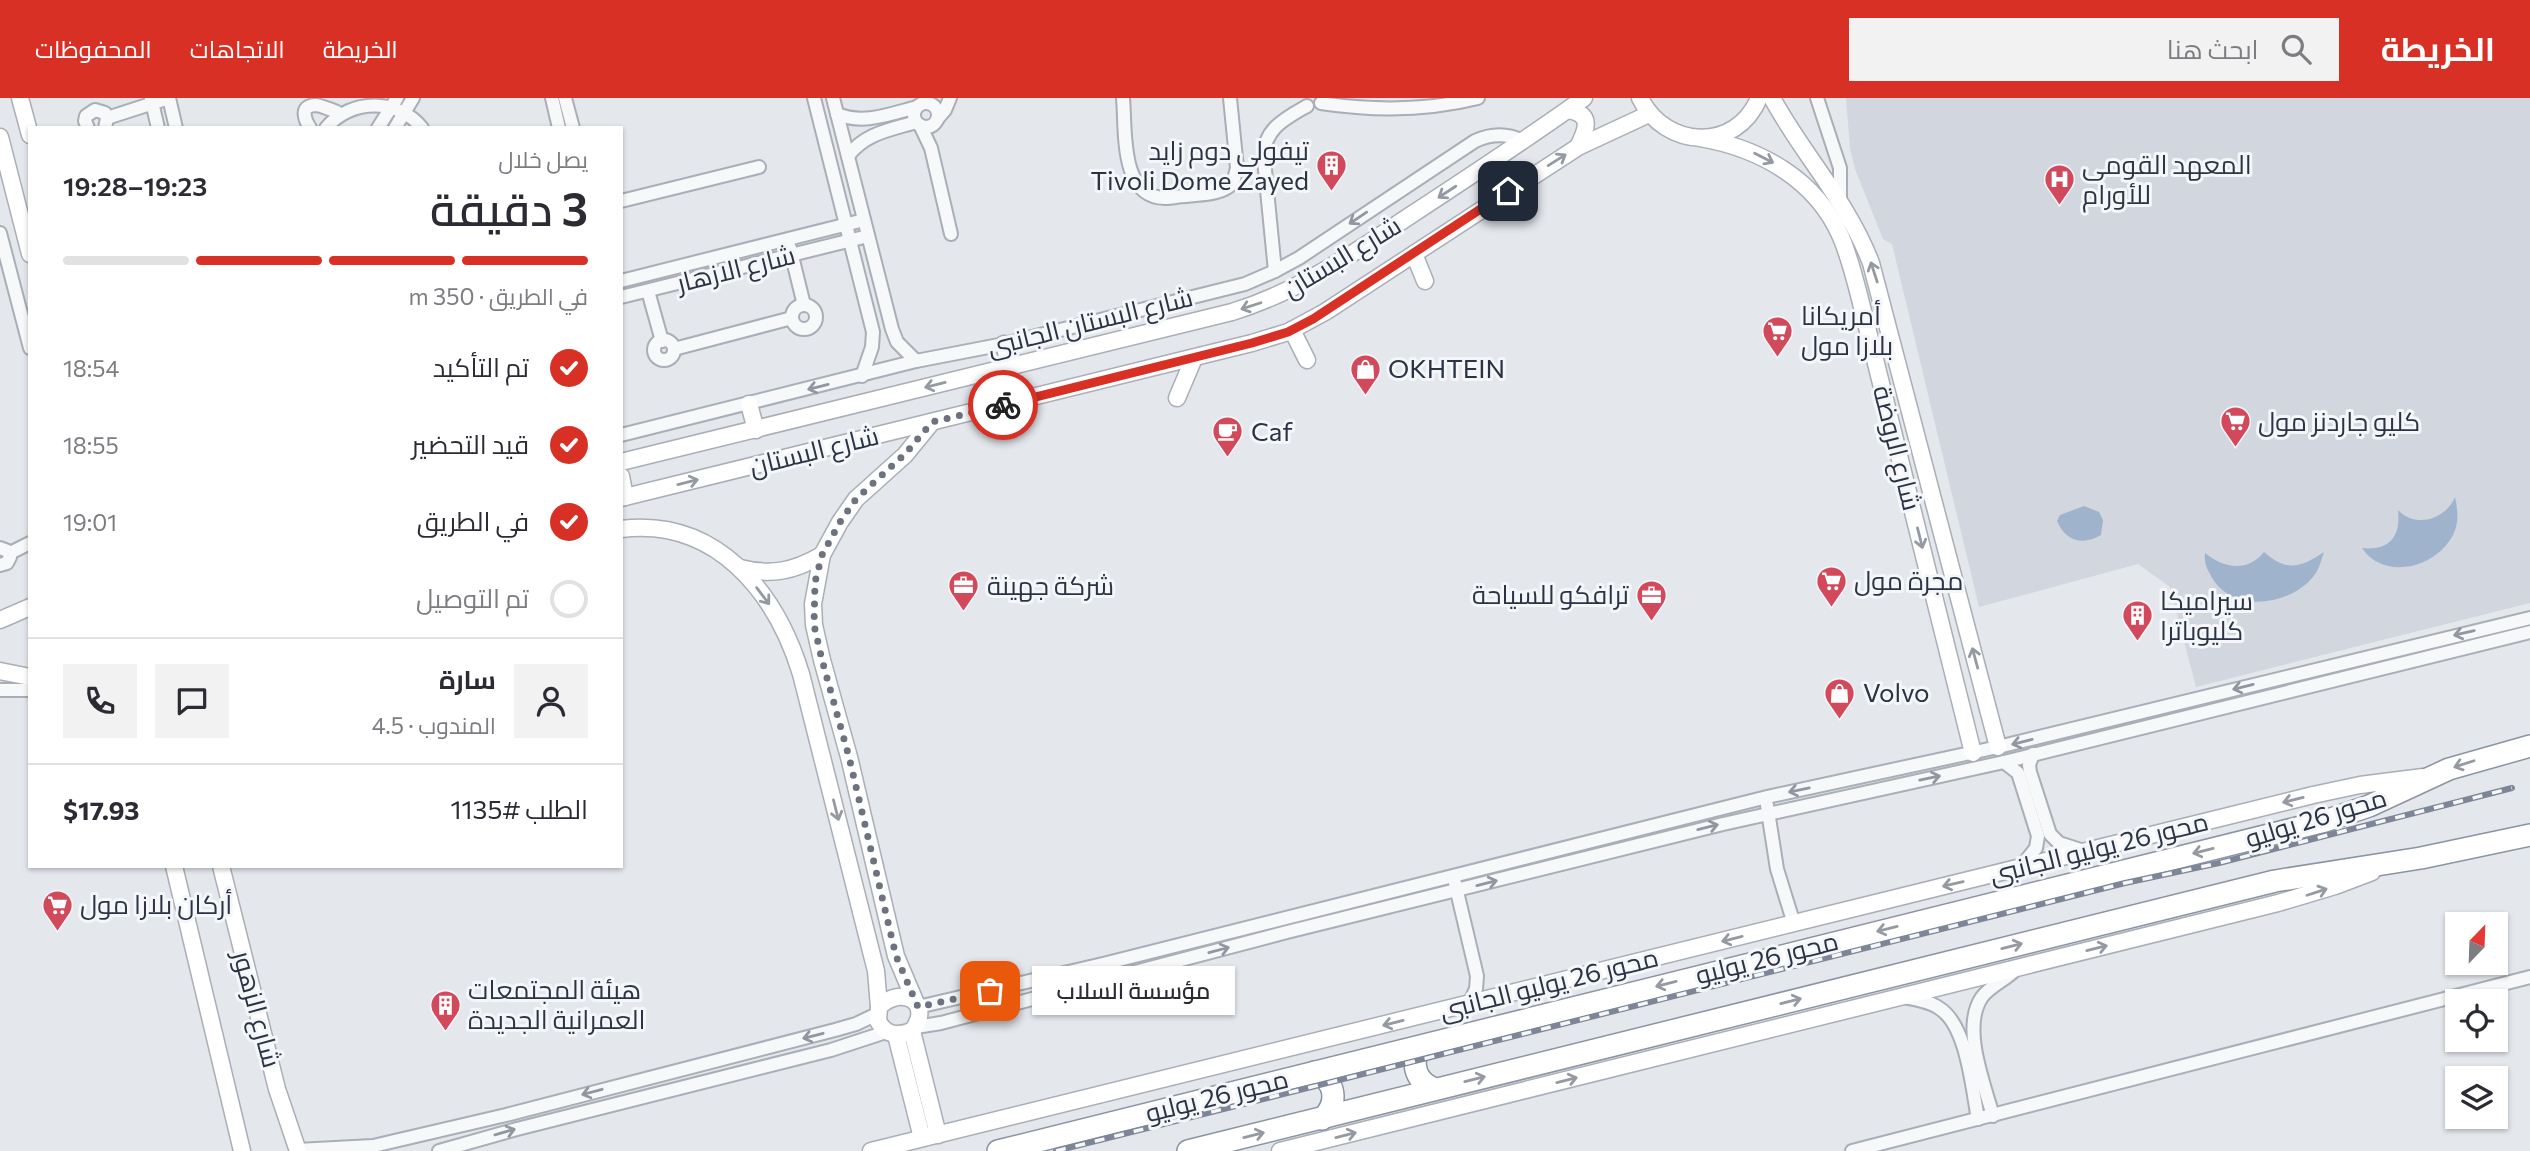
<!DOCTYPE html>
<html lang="ar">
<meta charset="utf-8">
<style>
:root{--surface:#fff;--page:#f2f2f3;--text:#2b2b33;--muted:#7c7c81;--line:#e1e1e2;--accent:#d93025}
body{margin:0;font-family:Commissioner,Cairo,sans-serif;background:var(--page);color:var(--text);direction:rtl;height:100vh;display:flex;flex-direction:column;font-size:26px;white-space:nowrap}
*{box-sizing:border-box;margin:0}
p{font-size:23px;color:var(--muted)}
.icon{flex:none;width:38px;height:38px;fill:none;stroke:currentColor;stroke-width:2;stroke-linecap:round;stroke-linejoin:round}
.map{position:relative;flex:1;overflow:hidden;direction:ltr}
.panel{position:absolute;left:28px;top:28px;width:595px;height:742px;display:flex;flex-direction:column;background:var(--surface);border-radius:0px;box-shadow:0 2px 5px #0004;direction:rtl}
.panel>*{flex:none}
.needle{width:46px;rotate:23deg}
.fabs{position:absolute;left:2445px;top:814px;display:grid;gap:14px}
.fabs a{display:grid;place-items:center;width:63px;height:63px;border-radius:0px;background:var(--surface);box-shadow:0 2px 5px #0004;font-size:35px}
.pin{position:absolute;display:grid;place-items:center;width:60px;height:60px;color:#fff;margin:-30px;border-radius:14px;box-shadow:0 4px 10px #0006}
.courier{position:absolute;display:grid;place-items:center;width:70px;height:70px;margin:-35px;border:5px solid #d93025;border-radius:50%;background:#fff;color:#222;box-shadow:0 2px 9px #0007}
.bubble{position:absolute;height:49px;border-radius:0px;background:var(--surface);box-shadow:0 2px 5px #0004;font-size:23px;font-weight:600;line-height:49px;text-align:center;direction:rtl}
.headline em{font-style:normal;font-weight:600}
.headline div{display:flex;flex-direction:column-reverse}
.headline{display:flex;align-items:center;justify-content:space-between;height:119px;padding:0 35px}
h1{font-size:46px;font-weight:600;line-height:52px}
.bar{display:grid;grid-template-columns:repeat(4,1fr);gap:10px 7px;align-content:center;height:84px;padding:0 35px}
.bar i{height:9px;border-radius:5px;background:var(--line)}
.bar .on{background:var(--accent)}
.bar p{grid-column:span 4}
.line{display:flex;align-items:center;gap:18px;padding:0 35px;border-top:2px solid var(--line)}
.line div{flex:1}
.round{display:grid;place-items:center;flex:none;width:74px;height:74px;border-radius:0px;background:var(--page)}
ol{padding:0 35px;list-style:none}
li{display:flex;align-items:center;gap:21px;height:77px}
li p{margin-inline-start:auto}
li .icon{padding:7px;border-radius:50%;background:var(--accent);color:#fff;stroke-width:4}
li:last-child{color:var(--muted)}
li i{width:38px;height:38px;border:4px solid var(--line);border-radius:50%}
header{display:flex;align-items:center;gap:42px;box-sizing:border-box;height:98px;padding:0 35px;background:var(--accent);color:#fff}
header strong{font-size:33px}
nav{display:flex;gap:38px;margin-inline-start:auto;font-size:24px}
.search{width:490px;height:63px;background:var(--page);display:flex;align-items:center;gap:18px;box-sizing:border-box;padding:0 24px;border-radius:0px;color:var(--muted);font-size:26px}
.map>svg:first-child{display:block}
.built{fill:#d2d6de}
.water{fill:#9fb4cc}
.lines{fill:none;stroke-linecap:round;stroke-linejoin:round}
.street-casing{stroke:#a9aeb7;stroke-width:16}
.secondary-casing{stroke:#a9aeb7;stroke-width:19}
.highway-casing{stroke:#8b94a3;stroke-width:24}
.street{stroke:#f7f8fa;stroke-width:12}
.secondary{stroke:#fff;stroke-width:16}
.highway{stroke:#fff;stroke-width:21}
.rail-casing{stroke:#7d8696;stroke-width:6}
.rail{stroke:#f4f6f9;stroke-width:3.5;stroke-dasharray:10;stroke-linecap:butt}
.oneway{stroke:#959aa2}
.oneway2{stroke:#9196a0}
.done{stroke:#6c737f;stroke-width:7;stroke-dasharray:0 12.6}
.route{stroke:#d93025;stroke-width:9}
.labels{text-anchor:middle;stroke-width:6;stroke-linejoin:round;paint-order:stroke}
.poi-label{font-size:26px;fill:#2b3445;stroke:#f4f6f9;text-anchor:start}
.street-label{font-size:26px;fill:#2b3445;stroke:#f4f6f9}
</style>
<header>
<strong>الخريطة</strong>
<div class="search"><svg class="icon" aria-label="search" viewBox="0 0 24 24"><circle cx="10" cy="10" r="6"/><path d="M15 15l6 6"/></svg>ابحث هنا</div>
<nav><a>الخريطة</a><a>الاتجاهات</a><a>المحفوظات</a></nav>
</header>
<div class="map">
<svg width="2530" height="1053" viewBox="0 0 2530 1053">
<rect width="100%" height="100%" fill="#e4e7ec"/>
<!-- built -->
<path class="built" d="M1846 0H2530V505L2196 589 2170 489 2138 466 1979 509 1892 146 1883 141 1855 71 1850 50Z"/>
<!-- water -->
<g class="water">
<path d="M2455 399C2458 412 2459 425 2453 437 2436 470 2384 483 2362 450 2389 453 2401 439 2398 412 2416 431 2446 421 2455 399Z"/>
<path d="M2084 408 2099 414 2103 422 2101 437C2083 448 2065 443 2057 423L2060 417Z"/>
<path d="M2264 454C2287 474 2300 470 2324 454 2321 463 2319 472 2313 479 2288 509 2229 516 2210 476 2206 469 2204 463 2205 455 2223 470 2247 475 2264 454Z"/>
</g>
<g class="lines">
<defs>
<g id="street">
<path d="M151 0 158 30"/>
<path d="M552 0 559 30"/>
<path d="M565 0 573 30"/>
<path d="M814 0 873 234 872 249 862 278"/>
<path d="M833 0 892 231 897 244 916 263"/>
<path d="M1123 0C1126 31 1119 99 1165 100 1172 100 1179 98 1186 98 1202 96 1221 97 1233 85L1237 70 1230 0"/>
<path d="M1817 0 1840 70V104"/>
<circle cx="926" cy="17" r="12"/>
<path d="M1321 5C1374 13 1426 13 1478 0"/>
<path d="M837 16C864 27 890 16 917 9"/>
<path d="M107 20 169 0 176 30"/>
<path d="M938 20 945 12 950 0"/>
<path d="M920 27 931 50 951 136"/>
<path d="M88 30 85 23 86 18 95 12 105 15 107 20 105 30"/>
<path d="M310 30C305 22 299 8 315 7 321 7 331 12 337 14"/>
<path d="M326 30C351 0 398 0 422 30"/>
<path d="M378 30 397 0"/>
<path d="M395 30 413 0"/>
<path d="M848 58C865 35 890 32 916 24"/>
<path d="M621 103 759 69"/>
<path d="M0 135 30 250"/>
<path d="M790 150 804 207"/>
<path d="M1275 173 1264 62C1262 32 1284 21 1307 8"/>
<path d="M621 183 864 122"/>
<path d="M648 193 662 243"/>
<path d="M621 199 868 138"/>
<circle cx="804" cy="219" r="12"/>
<circle cx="664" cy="252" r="10"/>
<path d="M674 251 792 220"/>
<path d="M621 337 916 263 1004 246 1245 186 1275 173 1299 160 1475 43C1492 35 1507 35 1523 43"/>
<path d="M0 450 8 453 10 459 7 465 0 467"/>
<path d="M10 455 30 445"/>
<path d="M0 592H30"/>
<path d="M2033 656 2029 667 2030 674 2050 736 2059 745 2084 753"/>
<path d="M2004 664 2018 675 2038 738 2036 750 2020 770"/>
<path d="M1767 707 1777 771 1794 826"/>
<path d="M1455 785 1477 878 1476 891 1469 906"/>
<path d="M1903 899C1915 901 1929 903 1939 910 1967 927 1972 990 1978 1021"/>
<path d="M918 909 1103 866 1767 699 1998 649 2530 520"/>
<path d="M916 929 941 925 1287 834 1723 726 2004 664 2530 534"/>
<path d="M1993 1018C1984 985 1961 929 1982 899 1991 887 2006 882 2016 871"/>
<path d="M297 1052 373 1048 506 1017 835 932 856 926 877 916"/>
<path d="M439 1053 517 1031 831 952 886 934"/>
<path d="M1852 1053 2530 879"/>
</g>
<g id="secondary">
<path d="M20 0 30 37"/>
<path d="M1640 0C1665 51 1736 55 1759 0"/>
<path d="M1772 0C1803 57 1848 104 1871 165L1998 649"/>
<path d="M1568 12C1593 16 1587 31 1578 49"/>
<path d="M0 39 30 156"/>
<path d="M1700 40C1759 50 1816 81 1841 139 1849 158 1854 178 1859 197L1973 655"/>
<path d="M1414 156 1425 183"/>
<path d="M1292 232 1307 262"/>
<path d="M1004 246 1010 269"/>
<path d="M1177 300 1194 260"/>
<path d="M749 306 756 332"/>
<path d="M621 364 1232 214C1300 193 1352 156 1411 117 1469 79 1527 41 1584 0"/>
<path d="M621 378 625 399"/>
<path d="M621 400 1252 245 1288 234 1325 214 1578 49 1649 16"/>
<path d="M621 431C716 419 776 494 801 576L876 873 879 909"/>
<path d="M740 470C772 478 794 473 822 457"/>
<path d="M0 522 30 509"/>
<path d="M0 573 30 579"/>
<path d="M174 768 242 1053"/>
<path d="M221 768 277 991 298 1053"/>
<path d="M915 903 896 858 849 659 822 562 814 527 813 506 822 457 840 424 856 401 905 357 932 324"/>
<path d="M912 933C897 938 886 938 878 923L879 909C902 886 934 905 912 933L938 1037"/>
<path d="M896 937 922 1040"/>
<path d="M871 1053 2313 697 2360 687 2423 679"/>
<path d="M1280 1053 2278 805 2335 788 2372 774"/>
</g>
<g id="highway">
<path d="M1420 949C1410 966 1416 984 1435 991"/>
<path d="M1315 974C1336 983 1339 1005 1322 1021"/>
<path d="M998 1053 2325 723 2369 708 2449 671 2530 648"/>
<path d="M1188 1053 2275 783 2421 760 2530 737"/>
</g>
</defs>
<!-- street casing -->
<use href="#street" class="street-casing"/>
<!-- secondary casing -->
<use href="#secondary" class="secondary-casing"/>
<!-- highway casing -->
<use href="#highway" class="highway-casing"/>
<!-- street -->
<use href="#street" class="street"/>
<!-- secondary -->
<use href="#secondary" class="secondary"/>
<!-- highway -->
<use href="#highway" class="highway"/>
<defs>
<path id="rail" d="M1056 1053 2125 785 2219 765 2512 690"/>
</defs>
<!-- rail casing -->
<use href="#rail" class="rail-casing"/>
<!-- rail -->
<use href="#rail" class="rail"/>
</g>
<!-- one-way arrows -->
<defs><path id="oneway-shaft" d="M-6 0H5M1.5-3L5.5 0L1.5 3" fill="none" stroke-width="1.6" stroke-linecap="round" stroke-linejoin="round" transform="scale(1.75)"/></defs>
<g class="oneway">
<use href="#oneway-shaft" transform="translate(1764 60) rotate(27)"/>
<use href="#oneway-shaft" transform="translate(1557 62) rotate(-32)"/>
<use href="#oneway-shaft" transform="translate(1447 94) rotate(147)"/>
<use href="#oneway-shaft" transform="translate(1874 174) rotate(-108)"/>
<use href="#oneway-shaft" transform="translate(1251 208) rotate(162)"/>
<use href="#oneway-shaft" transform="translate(935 287) rotate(166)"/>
<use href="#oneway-shaft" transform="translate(688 384) rotate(-14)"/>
<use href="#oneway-shaft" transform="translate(1920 440) rotate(76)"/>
<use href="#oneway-shaft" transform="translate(763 498) rotate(53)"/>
<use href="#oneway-shaft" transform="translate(1975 560) rotate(-105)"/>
<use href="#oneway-shaft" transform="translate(2464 666) rotate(162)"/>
<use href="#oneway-shaft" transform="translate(2293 702) rotate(166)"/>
<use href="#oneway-shaft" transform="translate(836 712) rotate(76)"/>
<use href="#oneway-shaft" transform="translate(2203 753) rotate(166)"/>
<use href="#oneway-shaft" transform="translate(1953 786) rotate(167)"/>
<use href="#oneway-shaft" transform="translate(2317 794) rotate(-18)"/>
<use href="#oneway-shaft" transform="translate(1887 831) rotate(166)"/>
<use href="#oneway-shaft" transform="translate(1732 841) rotate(166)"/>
<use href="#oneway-shaft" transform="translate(2012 848) rotate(-14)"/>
<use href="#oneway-shaft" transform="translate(2097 850) rotate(-14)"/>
<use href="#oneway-shaft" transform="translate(1666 886) rotate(166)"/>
<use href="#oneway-shaft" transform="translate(1791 903) rotate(-14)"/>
<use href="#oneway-shaft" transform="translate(1393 925) rotate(166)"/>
<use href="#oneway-shaft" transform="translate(1475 981) rotate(-14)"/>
<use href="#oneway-shaft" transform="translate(1567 982) rotate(-14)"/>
<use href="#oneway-shaft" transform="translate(1254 1037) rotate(-14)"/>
<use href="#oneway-shaft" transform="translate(1346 1037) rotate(-14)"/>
</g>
<g class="oneway2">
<use href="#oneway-shaft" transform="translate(1358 120) rotate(146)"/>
<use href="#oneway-shaft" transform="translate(818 289) rotate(166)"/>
<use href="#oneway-shaft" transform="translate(2464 535) rotate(167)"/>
<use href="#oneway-shaft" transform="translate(2243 589) rotate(166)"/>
<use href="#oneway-shaft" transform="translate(2022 644) rotate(166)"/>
<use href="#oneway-shaft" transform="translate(1930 680) rotate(-12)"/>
<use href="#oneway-shaft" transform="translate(1799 692) rotate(168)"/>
<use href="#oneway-shaft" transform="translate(1708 729) rotate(-14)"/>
<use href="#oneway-shaft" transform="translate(1487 785) rotate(-14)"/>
<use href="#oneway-shaft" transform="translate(1219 852) rotate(-15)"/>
<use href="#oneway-shaft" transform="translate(813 938) rotate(166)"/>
<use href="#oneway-shaft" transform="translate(592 994) rotate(165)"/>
<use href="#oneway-shaft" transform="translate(505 1034) rotate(-16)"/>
</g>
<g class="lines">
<!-- done -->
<path class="done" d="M990 893 918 909 896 858 849 659 822 562 814 527 815 484 822 457 840 424 856 401 905 356 932 324 1003 307"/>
<!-- route -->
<path class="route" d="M1003 307 1252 245 1288 234 1313 221 1508 93"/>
</g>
<!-- icons -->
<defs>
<symbol id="building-pin" viewBox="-11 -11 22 30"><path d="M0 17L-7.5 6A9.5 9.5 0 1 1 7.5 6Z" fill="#d1495b" stroke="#f4f6f9"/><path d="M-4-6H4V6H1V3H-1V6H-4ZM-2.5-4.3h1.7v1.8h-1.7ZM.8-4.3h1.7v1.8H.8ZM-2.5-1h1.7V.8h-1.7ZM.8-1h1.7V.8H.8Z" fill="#fff"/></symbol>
<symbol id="hospital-pin" viewBox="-11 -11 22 30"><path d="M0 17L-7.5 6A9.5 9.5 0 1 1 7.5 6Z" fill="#d1495b" stroke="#f4f6f9"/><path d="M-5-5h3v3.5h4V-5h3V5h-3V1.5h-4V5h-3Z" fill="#fff"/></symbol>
<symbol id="supermarket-pin" viewBox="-11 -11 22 30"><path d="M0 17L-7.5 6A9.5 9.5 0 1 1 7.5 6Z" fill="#d1495b" stroke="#f4f6f9"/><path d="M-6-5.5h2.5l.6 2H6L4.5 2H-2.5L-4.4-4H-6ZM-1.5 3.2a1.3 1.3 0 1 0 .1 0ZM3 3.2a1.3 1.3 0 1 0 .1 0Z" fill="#fff"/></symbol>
<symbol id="shop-pin" viewBox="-11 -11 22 30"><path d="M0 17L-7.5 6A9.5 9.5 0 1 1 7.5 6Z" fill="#d1495b" stroke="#f4f6f9"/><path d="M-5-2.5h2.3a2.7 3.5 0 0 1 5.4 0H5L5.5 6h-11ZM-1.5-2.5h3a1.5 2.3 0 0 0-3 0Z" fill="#fff"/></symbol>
<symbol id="cafe-pin" viewBox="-11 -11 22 30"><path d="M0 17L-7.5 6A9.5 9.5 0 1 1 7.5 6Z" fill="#d1495b" stroke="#f4f6f9"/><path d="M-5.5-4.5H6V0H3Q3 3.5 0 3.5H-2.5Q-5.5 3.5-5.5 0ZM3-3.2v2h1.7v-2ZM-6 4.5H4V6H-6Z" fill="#fff"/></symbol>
<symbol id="office-pin" viewBox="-11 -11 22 30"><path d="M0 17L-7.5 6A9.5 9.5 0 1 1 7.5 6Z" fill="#d1495b" stroke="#f4f6f9"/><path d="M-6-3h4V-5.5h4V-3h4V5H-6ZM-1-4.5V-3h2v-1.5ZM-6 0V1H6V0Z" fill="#fff"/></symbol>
</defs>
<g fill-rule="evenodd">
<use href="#building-pin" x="1314" y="50" width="35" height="47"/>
<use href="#hospital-pin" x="2042" y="64" width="35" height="47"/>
<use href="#supermarket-pin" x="1760" y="216" width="35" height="47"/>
<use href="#shop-pin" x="1348" y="254" width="35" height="47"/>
<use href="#supermarket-pin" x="2218" y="306" width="35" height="47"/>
<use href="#cafe-pin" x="1210" y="316" width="35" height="47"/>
<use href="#supermarket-pin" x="1814" y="466" width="35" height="47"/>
<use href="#office-pin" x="946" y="470" width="35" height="47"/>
<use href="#office-pin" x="1634" y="480" width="35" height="47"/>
<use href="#building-pin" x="2120" y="500" width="35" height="47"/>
<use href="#shop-pin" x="1822" y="578" width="35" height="47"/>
<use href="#supermarket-pin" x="40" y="790" width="35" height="47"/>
<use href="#building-pin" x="428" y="890" width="35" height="47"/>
</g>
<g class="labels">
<!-- poi labels -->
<g class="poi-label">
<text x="1309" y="62" text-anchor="end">تيفولى دوم زايد<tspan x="1309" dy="30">Tivoli Dome Zayed</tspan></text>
<text x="2082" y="76">المعهد القومى<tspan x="2082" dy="30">للأورام</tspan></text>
<text x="1801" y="227">أمريكانا<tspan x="1801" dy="30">بلازا مول</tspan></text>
<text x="1388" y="280">OKHTEIN</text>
<text x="2258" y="333">كليو جاردنز مول</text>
<text x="1251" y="343">Caf</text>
<text x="1854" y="492">مجرة مول</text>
<text x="987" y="497">شركة جهينة</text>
<text x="1629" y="506" text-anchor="end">ترافكو للسياحة</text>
<text x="2160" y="512">سيراميكا<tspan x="2160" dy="30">كليوباترا</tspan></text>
<text x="1863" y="604">Volvo</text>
<text x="80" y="816">أركان بلازا مول</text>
<text x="468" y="901">هيئة المجتمعات<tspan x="468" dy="30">العمرانية الجديدة</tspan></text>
</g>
<!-- street labels -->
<g class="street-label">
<text transform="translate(1342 159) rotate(-31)" y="9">شارع البستان</text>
<text transform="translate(736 171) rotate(-14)" y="9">شارع الازهار</text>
<text transform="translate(1090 224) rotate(-14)" y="9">شارع البستان الجانبى</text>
<text transform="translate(1897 350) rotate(76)" y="9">شارع الروضة</text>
<text transform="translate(814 353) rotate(-14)" y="9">شارع البستان</text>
<text transform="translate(2316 720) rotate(-17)" y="9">محور 26 يوليو</text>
<text transform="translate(2099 750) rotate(-14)" y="9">محور 26 يوليو الجانبى</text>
<text transform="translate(1767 860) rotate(-14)" y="9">محور 26 يوليو</text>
<text transform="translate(1549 886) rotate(-14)" y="9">محور 26 يوليو الجانبى</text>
<text transform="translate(257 911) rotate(75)" y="9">شارع الزهور</text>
<text transform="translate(1217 998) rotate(-14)" y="9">محور 26 يوليو</text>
</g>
</g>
</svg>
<div class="fabs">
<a><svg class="needle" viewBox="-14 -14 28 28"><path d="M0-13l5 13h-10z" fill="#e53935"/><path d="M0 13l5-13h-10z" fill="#7c7c81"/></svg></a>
<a><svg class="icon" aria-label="locate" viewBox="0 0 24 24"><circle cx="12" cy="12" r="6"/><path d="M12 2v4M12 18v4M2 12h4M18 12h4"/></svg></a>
<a><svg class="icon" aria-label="layers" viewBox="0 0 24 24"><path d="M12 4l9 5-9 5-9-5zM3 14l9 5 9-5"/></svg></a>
</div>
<div class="pin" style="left:990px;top:893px;background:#ea580c"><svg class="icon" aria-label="bag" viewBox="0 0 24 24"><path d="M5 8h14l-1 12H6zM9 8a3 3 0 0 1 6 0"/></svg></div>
<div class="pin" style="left:1508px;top:93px;background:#1f2937"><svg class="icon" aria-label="home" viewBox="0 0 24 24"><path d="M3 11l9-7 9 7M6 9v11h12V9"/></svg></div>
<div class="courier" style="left:1003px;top:307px"><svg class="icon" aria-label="bike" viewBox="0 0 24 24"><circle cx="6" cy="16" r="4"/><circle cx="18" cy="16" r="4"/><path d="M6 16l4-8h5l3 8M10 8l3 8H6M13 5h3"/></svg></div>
<div class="bubble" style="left:1032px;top:868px;width:203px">مؤسسة السلاب</div>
<section class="panel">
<div class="headline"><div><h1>3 دقيقة</h1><p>يصل خلال</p></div><em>19:23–19:28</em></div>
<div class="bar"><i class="on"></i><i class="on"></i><i class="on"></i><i></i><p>في الطريق · 350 m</p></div>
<ol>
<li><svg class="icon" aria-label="check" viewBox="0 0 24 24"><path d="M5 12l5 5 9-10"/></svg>تم التأكيد<p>18:54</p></li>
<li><svg class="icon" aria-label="check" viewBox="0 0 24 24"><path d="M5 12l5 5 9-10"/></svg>قيد التحضير<p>18:55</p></li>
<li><svg class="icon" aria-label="check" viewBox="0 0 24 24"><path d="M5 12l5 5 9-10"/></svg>في الطريق<p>19:01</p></li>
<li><i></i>تم التوصيل</li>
</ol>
<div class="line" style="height:126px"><a class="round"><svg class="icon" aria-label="person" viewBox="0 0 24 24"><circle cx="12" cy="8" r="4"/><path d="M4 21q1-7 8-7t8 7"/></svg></a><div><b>سارة</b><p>المندوب · 4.5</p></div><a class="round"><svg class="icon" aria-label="chat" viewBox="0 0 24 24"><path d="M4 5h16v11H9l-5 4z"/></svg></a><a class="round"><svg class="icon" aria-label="phone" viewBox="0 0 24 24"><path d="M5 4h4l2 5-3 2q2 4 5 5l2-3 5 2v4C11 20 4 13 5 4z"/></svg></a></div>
<div class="line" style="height:91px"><div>الطلب #1135</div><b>$17.93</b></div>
</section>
</div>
